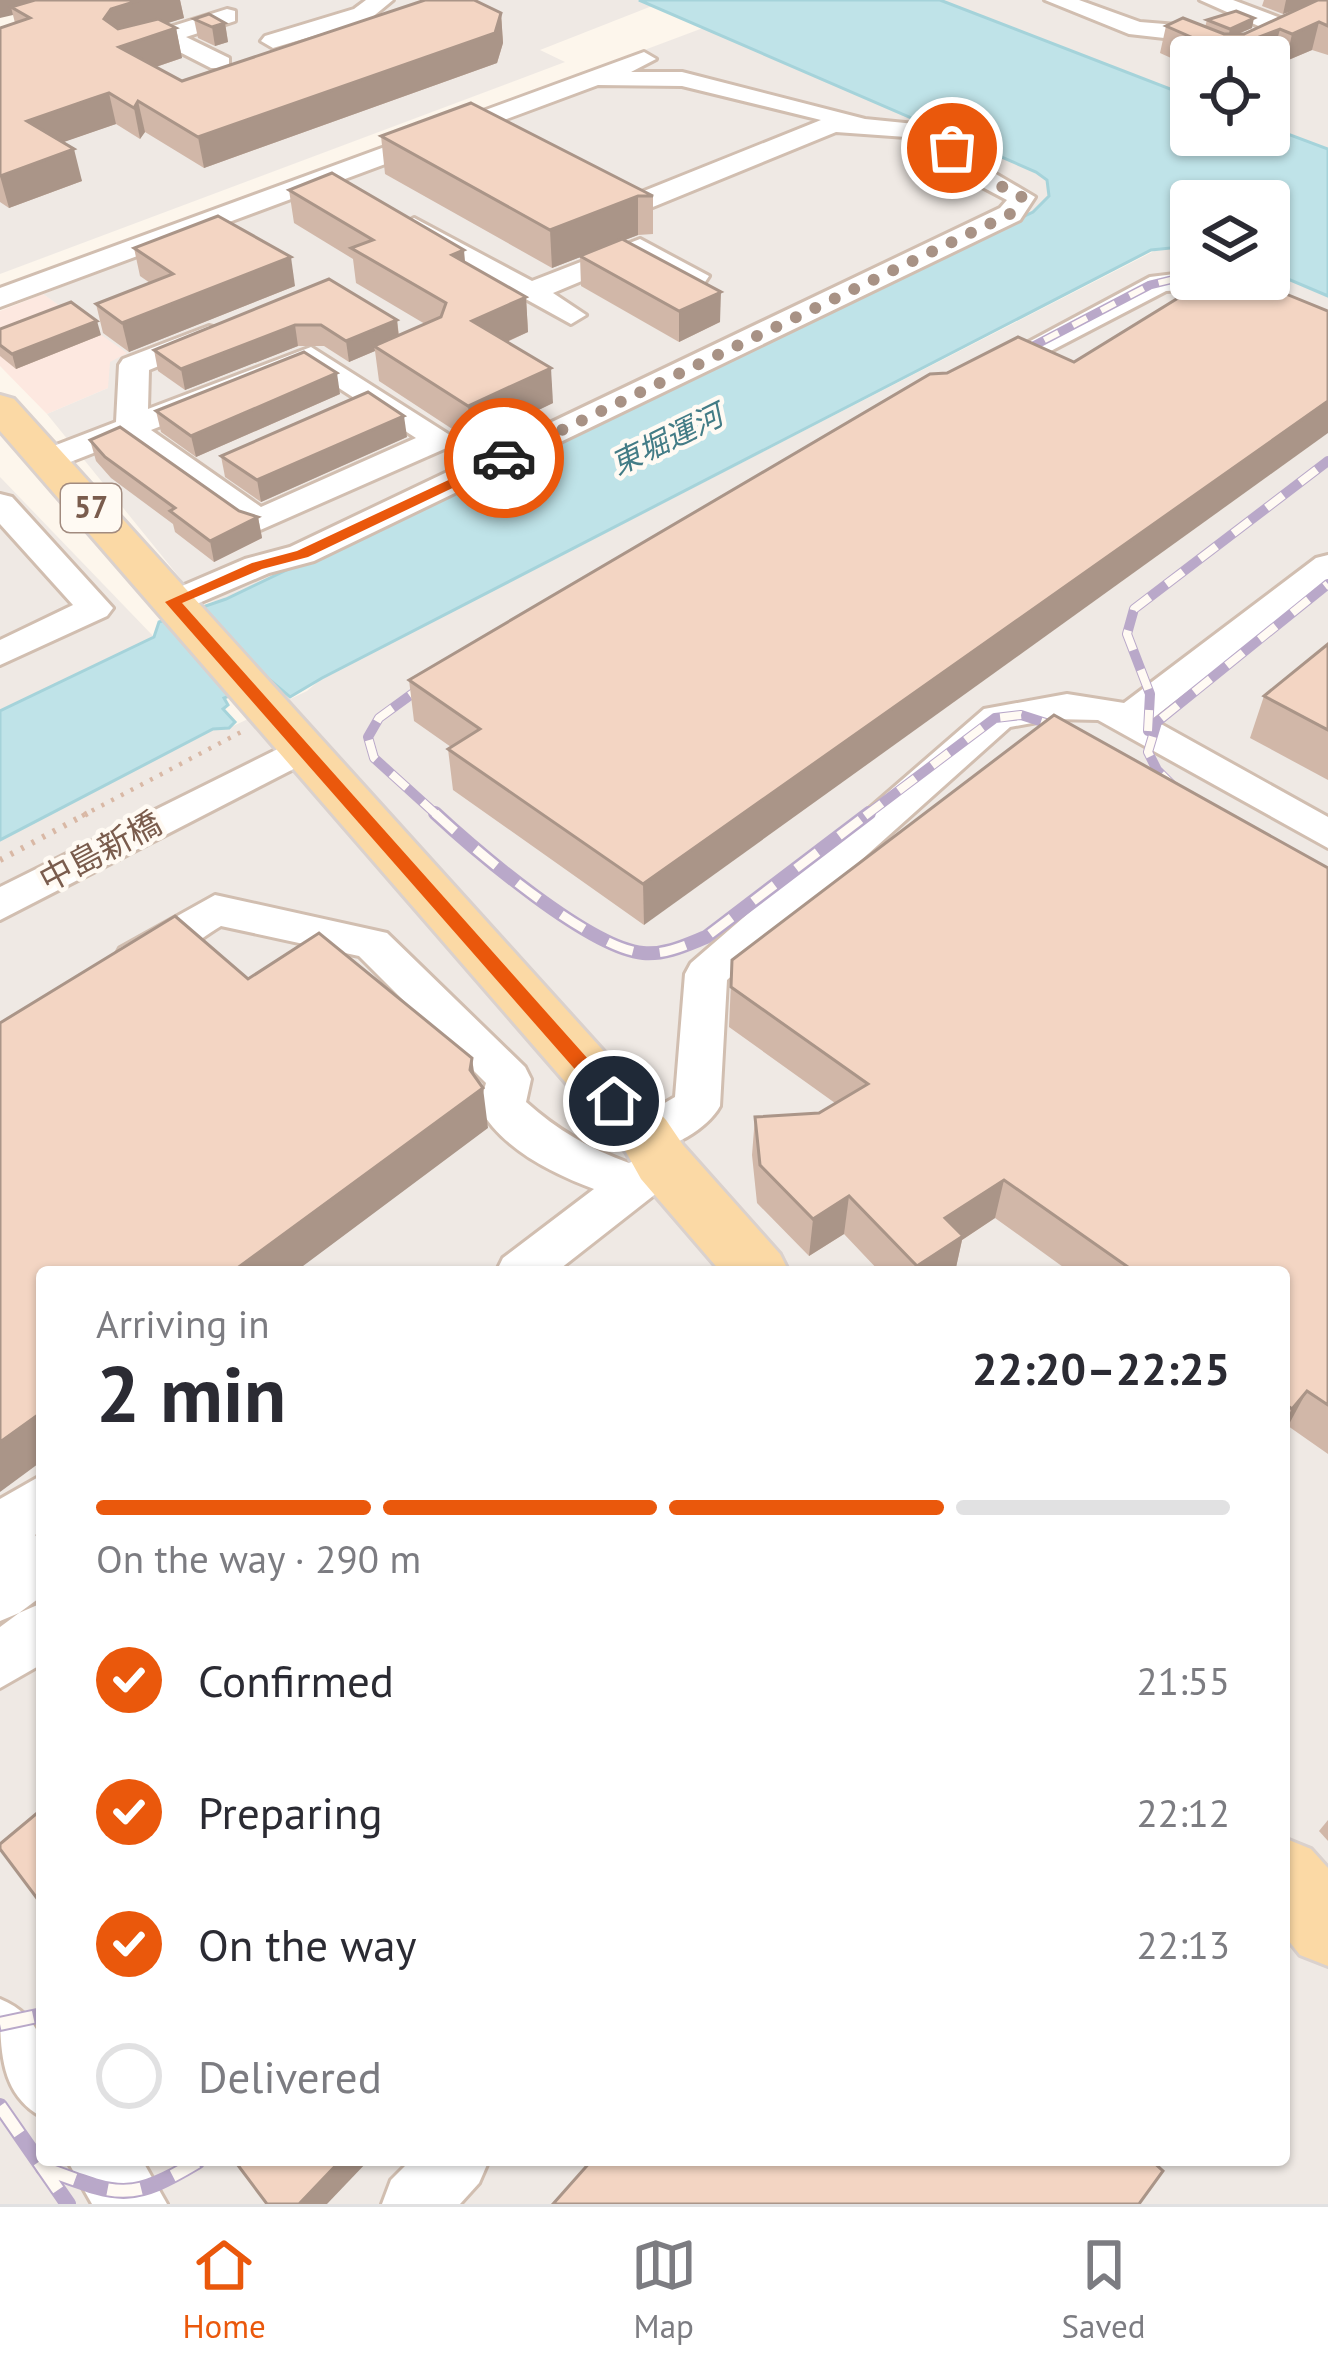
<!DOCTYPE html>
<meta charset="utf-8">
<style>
:root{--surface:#fff;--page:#f2f2f3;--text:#2b2b33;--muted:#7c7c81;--line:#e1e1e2;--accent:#ea580c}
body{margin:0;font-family:"PT Sans","Noto Sans JP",sans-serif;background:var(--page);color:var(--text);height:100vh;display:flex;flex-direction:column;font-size:45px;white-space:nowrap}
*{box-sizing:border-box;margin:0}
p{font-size:39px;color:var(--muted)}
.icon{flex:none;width:66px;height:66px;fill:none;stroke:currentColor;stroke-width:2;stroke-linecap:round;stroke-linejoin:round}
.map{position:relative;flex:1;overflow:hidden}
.side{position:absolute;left:36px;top:1266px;width:1254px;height:900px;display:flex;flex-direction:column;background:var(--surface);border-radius:12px;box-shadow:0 3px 9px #0004}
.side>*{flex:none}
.controls{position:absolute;left:1170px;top:36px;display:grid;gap:24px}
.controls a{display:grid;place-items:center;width:120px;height:120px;border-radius:12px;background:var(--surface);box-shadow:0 3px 9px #0004;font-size:60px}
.pin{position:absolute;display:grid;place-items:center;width:102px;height:102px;color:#fff;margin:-51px;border:6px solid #fff;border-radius:50%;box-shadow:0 3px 12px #0007}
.courier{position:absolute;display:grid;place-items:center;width:120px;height:120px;margin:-60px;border:9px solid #ea580c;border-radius:50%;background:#fff;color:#222;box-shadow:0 3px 15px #0007}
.overview em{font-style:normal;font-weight:700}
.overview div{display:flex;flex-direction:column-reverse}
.overview{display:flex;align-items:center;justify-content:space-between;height:204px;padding:0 60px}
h1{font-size:78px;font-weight:700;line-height:90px}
.bar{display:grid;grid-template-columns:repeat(4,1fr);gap:18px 12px;align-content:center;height:144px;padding:0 60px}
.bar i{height:15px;border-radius:9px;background:var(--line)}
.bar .current{background:var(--accent)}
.bar p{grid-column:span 4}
ol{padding:0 60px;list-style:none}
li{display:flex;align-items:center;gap:36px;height:132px}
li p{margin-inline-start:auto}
li .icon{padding:12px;border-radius:50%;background:var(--accent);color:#fff;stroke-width:4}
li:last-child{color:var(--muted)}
li i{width:66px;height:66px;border:6px solid var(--line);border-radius:50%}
.dock{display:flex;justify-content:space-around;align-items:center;height:168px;border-top:3px solid var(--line);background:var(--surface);font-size:33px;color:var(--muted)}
.dock a{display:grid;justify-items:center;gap:6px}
.dock .current{color:var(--accent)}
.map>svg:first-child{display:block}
.commercial{fill:#fde8e0}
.industrial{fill:#efe9e4;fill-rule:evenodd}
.water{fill:#bfe3e8;stroke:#a5d3da;stroke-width:3}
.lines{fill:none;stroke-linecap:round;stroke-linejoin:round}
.minor-casing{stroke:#d1beb0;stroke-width:6}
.major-casing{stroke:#dad1cd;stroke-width:6}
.path-far1{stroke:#d9b8a5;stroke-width:4.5;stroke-dasharray:3 8;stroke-linecap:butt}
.path{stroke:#d9b8a5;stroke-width:6;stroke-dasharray:3 9;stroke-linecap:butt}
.minor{fill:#fff;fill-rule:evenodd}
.major{fill:#fbd9a5;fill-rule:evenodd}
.rail-far3-casing{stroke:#b9a8c9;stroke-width:9}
.rail-far2-casing{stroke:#b9a8c9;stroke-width:10}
.rail-far1-casing{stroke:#b9a8c9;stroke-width:14}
.rail-casing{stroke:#b9a8c9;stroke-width:16}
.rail-far3{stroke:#fffaf3;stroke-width:6;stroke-dasharray:16;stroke-linecap:butt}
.rail-far2{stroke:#fffaf3;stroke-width:8;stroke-dasharray:21;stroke-linecap:butt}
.rail-far1{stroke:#fffaf3;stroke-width:9;stroke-dasharray:27;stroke-linecap:butt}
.rail{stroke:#fffaf3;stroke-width:12;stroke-dasharray:34;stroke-linecap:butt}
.wall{fill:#d1b7a8}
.shaded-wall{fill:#aa9588}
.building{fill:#f3d5c3;stroke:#aa9588;stroke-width:3}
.route{fill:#ea580c}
.done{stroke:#a89285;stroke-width:12;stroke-dasharray:0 21.6}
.labels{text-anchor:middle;stroke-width:9;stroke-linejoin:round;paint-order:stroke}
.far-water-label{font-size:30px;font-style:italic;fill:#437c86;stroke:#fffaf3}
.shield{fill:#fffaf3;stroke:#a28b7f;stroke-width:3}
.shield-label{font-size:30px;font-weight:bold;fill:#7a5c4d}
.street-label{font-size:33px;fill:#7a5c4d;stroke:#fffaf3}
</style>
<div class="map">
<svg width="1328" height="2204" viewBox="0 0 1328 2204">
<rect width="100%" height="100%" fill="#fdf6ec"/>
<!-- commercial -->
<path class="commercial" d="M43 294 128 353 108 388 47 414 0 366V311Z"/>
<!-- industrial -->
<g class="industrial">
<path d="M117 0H639L652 6 540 50 565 62 0 274V37Z"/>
<path d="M940 0H1328V149L1269 127V57H1191V97Z"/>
<path d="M703 28 1036 172 1046 180 1049 196 1033 212 225 599 201 604 47 414 108 388 110 362 127 353 43 294 647 63 631 55Z"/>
<path d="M1164 246H1191V279H1269V271L1328 296V2204H0V840L214 729 229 728 307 691 322 678ZM42 1272H1284V2160H42Z"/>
<path d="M0 477 154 637 0 711Z"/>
</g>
<!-- water -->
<path class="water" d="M639 0H940L1191 97V135H1269V127L1328 149V296L1269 271V201H1191V246L1151 250 322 678 290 697 270 680 224 698 228 705 223 709 235 722 229 728 213 729 0 840V711L154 637 159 622 226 599 1033 212 1049 196 1047 180 1036 172Z"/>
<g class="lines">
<defs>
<g id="minor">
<path d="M366 0H393L370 19 273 48 261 41 265 36 354 9Z"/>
<path d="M1045 0H1079L1140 22 1177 25 1228 43 1263 28 1200 0H1233L1283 19 1328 1V17L1238 57H1220L1173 39 1129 34Z"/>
<path d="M227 9 235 11V21L186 37 229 58V68H211L164 44 127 55 115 48 119 43Z"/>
<path d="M644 52 656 59 631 72H682L865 119 935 126 962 142 972 160 1035 197 1020 220 314 561 269 573 185 609H161L155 602 161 595 245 559 290 547 1000 208 1007 200 952 171 942 152 920 138 836 132 643 211C624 215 598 202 586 188L590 182H608L634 195 821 120 682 86 598 85 0 307V288Z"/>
<path d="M414 218 532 281 640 239 709 276 705 282H685L639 257 553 293 586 315 571 324 404 232 400 226Z"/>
<path d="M1191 272V279H1235L1221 288 1166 291 993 381 982 384 967 375 1150 277Z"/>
<path d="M209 326 220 329 224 335 220 341 149 370 148 409 311 347 456 439 451 446 258 531 246 528 124 441 60 466H38L33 459 38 452 116 422 119 365 123 359ZM308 368 416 438 261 507 151 430Z"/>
<path d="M0 494 12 497 113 608 107 616 0 665V640L73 605 0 524Z"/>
<path d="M1328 555V582L1152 719 1328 817V848L1098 720 1054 719 1010 727 727 980 720 1106C706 1132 658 1158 630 1149L623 1136 630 1123 675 1097 685 974 691 963 984 709 1067 694 1124 703 1316 558Z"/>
<path d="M300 738 313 741 319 750 313 759 0 920V887Z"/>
<path d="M215 895 387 933 525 1067 531 1079 526 1102C557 1130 590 1149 629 1163L651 1153 667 1159 674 1172 667 1185 556 1272H496L503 1258 594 1189C552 1173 502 1149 479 1107L486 1083 359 956 221 926C192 943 154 980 120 970L114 959 120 948Z"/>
<path d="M42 1475V1530L35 1535 42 1543V1596L19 1613 42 1603V1664L0 1688V1627L19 1613 0 1621V1499Z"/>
<path d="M0 1999C56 2023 42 2065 42 2117 0 2094 0 2051 0 1999Z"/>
<path d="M67 2160H142L167 2204H92Z"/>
<path d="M411 2160H489L479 2183 460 2204H382L391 2180Z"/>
</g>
<g id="major">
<path d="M0 395 14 399 666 1120 683 1145 780 1254 789 1272H721L641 1179 626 1152 0 431Z"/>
<path d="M1284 1838 1311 1849 1328 1868V1966L1300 1955 1284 1935Z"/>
</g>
</defs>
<!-- minor casing -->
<use href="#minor" class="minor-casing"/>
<!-- major casing -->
<use href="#major" class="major-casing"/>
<!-- path-far1 -->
<path class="path-far1" d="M82 816 243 731"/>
<!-- path -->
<path class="path" d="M0 860 88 813"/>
<!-- minor -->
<use href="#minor" class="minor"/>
<!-- major -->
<use href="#major" class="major"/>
<defs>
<path id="rail-far3" d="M1016 355 1150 285 1191 275"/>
<g id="rail-far2">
<path d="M1004 361 1021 352"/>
<path d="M1148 731 1150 694 1127 634 1134 609 1328 461"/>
<path d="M1176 789 1157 770 1148 752 1157 722 1328 584"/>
<path d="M438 816 374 758 368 737 379 718 438 675"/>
<path d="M865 816 995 718 1021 715 1077 733"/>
</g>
<path id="rail-far1" d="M435 813C476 851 589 948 643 953 666 955 686 945 706 937L869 813"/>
<g id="rail">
<path d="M0 2024 42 2015"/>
<path d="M0 2106 68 2204"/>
<path d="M43 2168C118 2195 127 2204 197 2162"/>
</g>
</defs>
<!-- rail-far3 casing -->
<use href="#rail-far3" class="rail-far3-casing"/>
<!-- rail-far2 casing -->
<use href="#rail-far2" class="rail-far2-casing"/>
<!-- rail-far1 casing -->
<use href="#rail-far1" class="rail-far1-casing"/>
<!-- rail casing -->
<use href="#rail" class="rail-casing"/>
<!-- rail-far3 -->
<use href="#rail-far3" class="rail-far3"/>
<!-- rail-far2 -->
<use href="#rail-far2" class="rail-far2"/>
<!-- rail-far1 -->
<use href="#rail-far1" class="rail-far1"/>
<!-- rail -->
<use href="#rail" class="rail"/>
</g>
<!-- wall -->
<g class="wall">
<path d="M0 0H180L184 18 167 23 176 28 182 58 156 67 182 81 501 13 503 43 497 63 204 168 145 132 140 139 116 124 98 130 63 142 82 181 9 208 0 202V28L15 23 13 15Z"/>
<path d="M1264 0H1328V55L1312 50 1286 61 1273 56 1269 58 1191 57V67L1160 53 1166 26 1205 27 1207 20 1252 28 1238 34H1244L1302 8 1283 14 1262 6Z"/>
<path d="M194 19 225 23 228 42 215 46 198 38Z"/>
<path d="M381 136 653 196V234L638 235 625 240 720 322 679 342 581 286 580 257 552 268 385 174Z"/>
<path d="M289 190 466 263 526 297 528 332 507 342 553 403 472 442 379 381 375 351 349 362 324 346H298L185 390 158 371 154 350 329 279 397 320 399 335 425 324 356 283 353 259 294 223Z"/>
<path d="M134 248 295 286 129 352 103 333 96 304 150 283 140 276Z"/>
<path d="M0 329 101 335 16 369 0 356Z"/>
<path d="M930 374 644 925 453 790 448 749 451 747 414 721 409 680Z"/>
<path d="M340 394 196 457 161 432 156 411Z"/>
<path d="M407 437 261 502 225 477 221 456Z"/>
<path d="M90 440 239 511 258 517 262 538 214 562 175 532 173 524 111 478 96 461Z"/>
<path d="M1328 644V780L1250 738 1264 696Z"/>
<path d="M1328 868V1454L1288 1426 1284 1431V1272H1070L995 1218 962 1240 955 1272H880L844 1234 809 1256 757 1203 752 1155 755 1117 819 1113 835 1103 729 1027 732 960Z"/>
<path d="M1328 1820V1841L1319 1831Z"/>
</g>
<!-- shaded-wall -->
<g class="shaded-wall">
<path d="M0 0H53L11 7 13 15 0 18Z"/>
<path d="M140 0H180L184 18 118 39 104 19 111 9Z"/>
<path d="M1286 0H1323L1283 14Z"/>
<path d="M501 13 503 43 497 63 204 168 198 137Z"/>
<path d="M1254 18 1252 28 1228 38 1230 29Z"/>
<path d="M1319 22 1312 50 1286 61 1292 34Z"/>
<path d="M225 23 228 42 215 46 212 27Z"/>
<path d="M176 28 182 58 126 77 119 47Z"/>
<path d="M1280 29 1273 56 1269 58 1222 57 1223 51Z"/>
<path d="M109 93 116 124 35 152 27 121Z"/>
<path d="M138 101 145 132 140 139 134 108Z"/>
<path d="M74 149 82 181 9 208 0 176Z"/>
<path d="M638 196V235L552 268 550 230Z"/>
<path d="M464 250 467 284 452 255Z"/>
<path d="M291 257 295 286 129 352 122 323Z"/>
<path d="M721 292 720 322 679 342V311Z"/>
<path d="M526 297 528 332 475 356 472 321Z"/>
<path d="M397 320 399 340 374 346 375 351 349 362 346 341Z"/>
<path d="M97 321 101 335 16 369 12 354Z"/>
<path d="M295 325 298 346 185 390 181 369Z"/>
<path d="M551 368 553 403 472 442 468 406Z"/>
<path d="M337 373 340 394 196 457 191 436Z"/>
<path d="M1328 401V433L644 925 643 884Z"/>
<path d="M404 416 407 437 261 502 257 480Z"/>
<path d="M258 517 262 538 214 562 210 541Z"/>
<path d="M472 1058 477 1093 483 1088 488 1128 295 1272H232L470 1070Z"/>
<path d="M1004 1180 995 1218 962 1240 955 1272H916L917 1266 945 1218Z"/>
<path d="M849 1196 844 1234 809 1256 813 1219Z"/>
<path d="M1307 1391 1288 1426 1284 1431V1423L1292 1409Z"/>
<path d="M42 1412V1461L0 1492V1442Z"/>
<path d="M341 2160H369L327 2204H299Z"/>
</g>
<!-- building -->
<g class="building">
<path d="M35 0H140L111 9 104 19 118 29 158 19 176 28 119 47 182 81 425 0H474L501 13 495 33 198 137 138 101 134 108 109 93 91 99 27 121 74 149 0 176V28L30 18 11 7Z"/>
<path d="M1318 0H1328V26L1319 22 1292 34 1280 29 1223 51 1166 26 1183 18 1224 34H1244Z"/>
<path d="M1236 11 1254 18 1230 29 1207 20Z"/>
<path d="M209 14 225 23 212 27 194 19Z"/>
<path d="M471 103 653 196H638L550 230 381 136Z"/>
<path d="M332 173 464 250 452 255 526 297 472 321 551 368 468 406 374 346 441 317 446 303 351 248 373 240 289 190Z"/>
<path d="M218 216 291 257 122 323 96 304 173 274 134 248Z"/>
<path d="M622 239 721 292 679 311 580 256Z"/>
<path d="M329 279 397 320 346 341 321 325H295L181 369 154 350Z"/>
<path d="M1209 279H1249L1328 311V401L643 884 448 749 480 729 409 680 930 374 947 373 1018 337 1074 362Z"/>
<path d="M71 302 97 321 12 354 0 345V329Z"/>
<path d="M304 352 337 373 191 436 156 411Z"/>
<path d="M368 392 404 416 257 480 221 456Z"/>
<path d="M120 427 239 511 258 517 210 541 170 511 175 508 105 457 90 440Z"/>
<path d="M1328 644V730L1264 696Z"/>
<path d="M1054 715 1328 868V1405L1307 1391 1292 1409 1284 1403V1272H1135L1004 1180 945 1218 963 1236 917 1266 849 1196 813 1219 760 1165 755 1117 819 1113 868 1084 731 987 732 960Z"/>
<path d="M175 916 248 979 319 933 472 1058 470 1070 483 1088 232 1272H42V1412L0 1442V1023Z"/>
<path d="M42 1809V1905L0 1849V1844Z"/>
<path d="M234 2160H341L299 2204H267Z"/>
<path d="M592 2160H1151L1163 2171 1139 2204H553Z"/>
</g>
<!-- route -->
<path class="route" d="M504 454 509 461 308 557 262 569 182 603 621 1096V1107H608L165 602 252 563 297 551Z"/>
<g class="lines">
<!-- done -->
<path class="done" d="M504 458 1010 214 1022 197 961 165 952 148"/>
</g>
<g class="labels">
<!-- far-water labels -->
<g class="far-water-label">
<text transform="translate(667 440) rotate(-26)" y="10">東堀運河</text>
</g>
<!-- shield labels -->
<rect class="shield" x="61" y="484" width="60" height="48" rx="9"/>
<g class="shield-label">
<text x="91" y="518">57</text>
</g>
<!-- street labels -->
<g class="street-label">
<text transform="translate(100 851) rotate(-28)" y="12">中島新橋</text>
</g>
</g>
</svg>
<div class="controls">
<a><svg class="icon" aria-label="locate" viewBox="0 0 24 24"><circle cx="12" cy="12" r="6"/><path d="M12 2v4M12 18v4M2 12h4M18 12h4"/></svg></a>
<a><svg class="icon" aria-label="layers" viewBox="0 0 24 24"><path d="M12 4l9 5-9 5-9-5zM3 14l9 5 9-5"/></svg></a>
</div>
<div class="pin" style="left:952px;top:148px;background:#ea580c"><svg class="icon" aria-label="bag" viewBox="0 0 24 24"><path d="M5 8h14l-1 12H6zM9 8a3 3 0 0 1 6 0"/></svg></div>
<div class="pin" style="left:614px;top:1101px;background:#1f2937"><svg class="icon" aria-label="home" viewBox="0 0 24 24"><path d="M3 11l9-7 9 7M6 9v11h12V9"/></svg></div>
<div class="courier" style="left:504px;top:458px"><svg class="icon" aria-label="car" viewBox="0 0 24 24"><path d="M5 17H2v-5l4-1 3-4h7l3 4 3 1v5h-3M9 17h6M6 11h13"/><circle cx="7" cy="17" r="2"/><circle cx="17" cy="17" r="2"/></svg></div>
<section class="side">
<div class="overview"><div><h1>2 min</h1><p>Arriving in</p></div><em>22:20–22:25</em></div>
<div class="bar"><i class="current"></i><i class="current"></i><i class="current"></i><i></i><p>On the way · 290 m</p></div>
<ol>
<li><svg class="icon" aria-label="check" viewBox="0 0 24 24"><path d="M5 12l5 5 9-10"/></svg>Confirmed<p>21:55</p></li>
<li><svg class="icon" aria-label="check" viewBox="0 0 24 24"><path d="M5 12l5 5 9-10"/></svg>Preparing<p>22:12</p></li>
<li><svg class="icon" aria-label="check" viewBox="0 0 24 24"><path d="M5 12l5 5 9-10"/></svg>On the way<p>22:13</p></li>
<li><i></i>Delivered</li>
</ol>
</section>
</div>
<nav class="dock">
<a class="current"><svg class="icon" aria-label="home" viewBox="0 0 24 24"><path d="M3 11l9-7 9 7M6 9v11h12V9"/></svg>Home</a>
<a><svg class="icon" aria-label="map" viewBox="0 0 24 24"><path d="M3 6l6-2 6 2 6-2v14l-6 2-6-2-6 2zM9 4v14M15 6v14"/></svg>Map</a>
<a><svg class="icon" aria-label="saved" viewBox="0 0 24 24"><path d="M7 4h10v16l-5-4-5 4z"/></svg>Saved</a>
</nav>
